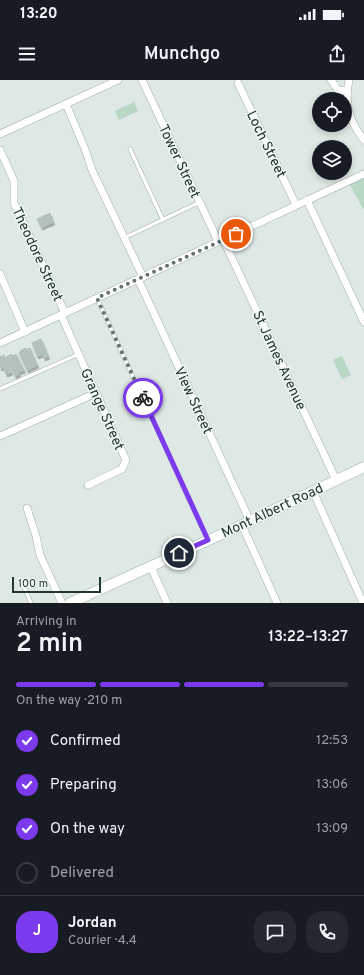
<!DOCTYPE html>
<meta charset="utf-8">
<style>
:root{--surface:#171b24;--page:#242831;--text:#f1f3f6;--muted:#9ea1a6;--line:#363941;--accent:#7c3aed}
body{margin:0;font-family:Overpass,sans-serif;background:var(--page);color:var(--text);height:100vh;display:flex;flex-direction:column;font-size:15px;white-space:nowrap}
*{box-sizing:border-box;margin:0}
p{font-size:13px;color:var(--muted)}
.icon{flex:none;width:22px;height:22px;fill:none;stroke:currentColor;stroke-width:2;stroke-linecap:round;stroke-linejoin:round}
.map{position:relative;height:523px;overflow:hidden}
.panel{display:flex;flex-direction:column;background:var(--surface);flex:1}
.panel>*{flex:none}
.controls{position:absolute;left:312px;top:12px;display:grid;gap:8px}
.controls a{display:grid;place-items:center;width:40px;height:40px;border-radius:50%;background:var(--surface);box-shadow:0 2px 6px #0003;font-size:20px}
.scale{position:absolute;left:12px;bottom:10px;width:89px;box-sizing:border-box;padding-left:4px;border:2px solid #223633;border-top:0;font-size:11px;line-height:14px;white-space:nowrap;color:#223633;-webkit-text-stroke:3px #eef5f2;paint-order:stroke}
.pin{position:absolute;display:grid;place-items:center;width:34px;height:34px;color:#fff;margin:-17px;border:2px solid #fff;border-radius:50%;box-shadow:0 1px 4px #0007}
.courier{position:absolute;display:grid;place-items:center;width:40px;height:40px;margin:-20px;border:3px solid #7c3aed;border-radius:50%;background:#fff;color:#222;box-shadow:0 1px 5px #0007}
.overview em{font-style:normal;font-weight:600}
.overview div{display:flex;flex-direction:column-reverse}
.overview{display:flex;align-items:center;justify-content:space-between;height:68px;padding:0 16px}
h1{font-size:26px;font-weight:600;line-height:30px}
.bar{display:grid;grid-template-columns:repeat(4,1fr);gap:6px 4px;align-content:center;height:48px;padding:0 16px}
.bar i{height:5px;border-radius:3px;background:var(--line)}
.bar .active{background:var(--accent)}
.bar p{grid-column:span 4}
.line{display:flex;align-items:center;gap:10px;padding:0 16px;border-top:1px solid var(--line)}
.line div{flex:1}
.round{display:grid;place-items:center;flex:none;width:42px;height:42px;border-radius:16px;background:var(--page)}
ol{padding:0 16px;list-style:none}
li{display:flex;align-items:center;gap:12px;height:44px}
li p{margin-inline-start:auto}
li .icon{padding:4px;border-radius:50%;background:var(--accent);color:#fff;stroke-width:4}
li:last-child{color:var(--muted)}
li i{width:22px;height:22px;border:2px solid var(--line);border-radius:50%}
.status{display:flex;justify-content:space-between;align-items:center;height:28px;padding:0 20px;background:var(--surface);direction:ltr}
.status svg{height:11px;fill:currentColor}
header{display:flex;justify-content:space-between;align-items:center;height:52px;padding:0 16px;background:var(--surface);font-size:18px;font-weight:600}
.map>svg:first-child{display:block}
.green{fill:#b9d7c5}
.building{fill:#b4c2be;stroke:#b2c1bc;filter:url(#shadow)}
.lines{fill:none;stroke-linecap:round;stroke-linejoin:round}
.service-casing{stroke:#a2afac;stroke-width:4.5}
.minor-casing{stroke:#a2afac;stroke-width:8}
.secondary-casing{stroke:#9fb2ad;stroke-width:11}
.service{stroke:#fff;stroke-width:3.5}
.minor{stroke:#fff;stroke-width:7}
.secondary{stroke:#fff;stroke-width:10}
.done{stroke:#647471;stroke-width:4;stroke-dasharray:0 7.2}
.route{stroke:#7c3aed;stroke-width:5}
.labels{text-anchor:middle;stroke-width:3;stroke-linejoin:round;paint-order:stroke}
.street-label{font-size:14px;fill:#223633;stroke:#eef5f2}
</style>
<div class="status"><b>13:20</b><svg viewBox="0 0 49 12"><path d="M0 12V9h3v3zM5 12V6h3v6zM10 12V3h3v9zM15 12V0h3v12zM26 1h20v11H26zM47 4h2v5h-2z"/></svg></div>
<header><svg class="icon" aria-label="menu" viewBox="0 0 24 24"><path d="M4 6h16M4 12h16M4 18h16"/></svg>Munchgo<svg class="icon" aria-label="share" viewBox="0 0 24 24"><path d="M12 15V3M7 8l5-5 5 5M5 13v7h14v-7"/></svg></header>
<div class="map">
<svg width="364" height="523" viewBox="0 0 364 523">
<defs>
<filter id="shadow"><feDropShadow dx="1.5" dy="3" stdDeviation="0" flood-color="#0004"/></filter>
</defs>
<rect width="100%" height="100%" fill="#dee8e5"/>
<!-- green -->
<g class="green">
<path d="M134 22 138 31 119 40 115 31Z"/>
<path d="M364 96V128L363 129 349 103Z"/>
<path d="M342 276 351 295 342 299 333 280Z"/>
</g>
<!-- building -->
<g class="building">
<path d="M50 133 53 142 41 147 37 139Z"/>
<path d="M41 259 48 276 44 278 42 274 37 276 32 263Z"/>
<path d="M26 268 27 270 30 268 37 285 27 290 19 273 21 272 20 271Z"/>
<path d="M12 274 13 276 16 274 24 290 18 292 19 294 15 296 6 277Z"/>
<path d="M4 275 11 292 6 294 3 287 0 288V277Z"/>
</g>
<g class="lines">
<defs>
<g id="service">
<path d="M130 69 163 140"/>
<path d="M124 158 200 122"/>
<path d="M97 218 207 459"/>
<path d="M0 309 79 274"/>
<path d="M21 500 31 523"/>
</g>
<g id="minor">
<path d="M142 0 218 161"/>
<path d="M331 0 338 10 347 11"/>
<path d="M349 0C344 24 349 41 364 60"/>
<path d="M238 3 296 125"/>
<path d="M66 24 85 69 92 90 143 197"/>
<path d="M0 54 118 0"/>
<path d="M0 70 14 101V123L65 233"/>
<path d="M307 120 364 242"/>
<path d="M223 159 336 400"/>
<path d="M0 194 25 252"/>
<path d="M138 199 250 441"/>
<path d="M61 235 126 380 122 389 88 405"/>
<path d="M0 263 65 233 364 94"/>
<path d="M0 356 96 313"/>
<path d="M313 411 363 523"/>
<path d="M27 428 36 456 40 475 62 523"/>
<path d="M242 445 277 523"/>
<path d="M151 487 167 523"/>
</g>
<path id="secondary" d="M70 523 242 445 364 387"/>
</defs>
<!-- service casing -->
<use href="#service" class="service-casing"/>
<!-- minor casing -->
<use href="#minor" class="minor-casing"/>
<!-- secondary casing -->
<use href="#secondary" class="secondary-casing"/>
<!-- service -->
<use href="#service" class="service"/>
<!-- minor -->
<use href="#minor" class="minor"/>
<!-- secondary -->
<use href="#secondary" class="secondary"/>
</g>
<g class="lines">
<!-- done -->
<path class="done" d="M143 318 97 218 236 154"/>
<!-- route -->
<path class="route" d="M143 318 208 460 179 473"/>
</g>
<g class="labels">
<!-- street labels -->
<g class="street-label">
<text transform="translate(267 64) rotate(64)" y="5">Loch Street</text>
<text transform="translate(180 81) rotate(65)" y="5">Tower Street</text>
<text transform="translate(38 174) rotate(65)" y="5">Theodore Street</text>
<text transform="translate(280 280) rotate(65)" y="5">St James Avenue</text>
<text transform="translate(194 320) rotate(65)" y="5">View Street</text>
<text transform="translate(103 329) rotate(66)" y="5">Grange Street</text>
<text transform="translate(272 430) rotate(-25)" y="5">Mont Albert Road</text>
</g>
</g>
</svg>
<div class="controls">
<a><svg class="icon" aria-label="locate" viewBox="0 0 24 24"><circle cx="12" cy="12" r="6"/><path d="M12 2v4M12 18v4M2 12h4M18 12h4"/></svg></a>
<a><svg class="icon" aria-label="layers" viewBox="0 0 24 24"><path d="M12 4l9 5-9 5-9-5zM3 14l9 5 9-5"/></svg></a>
</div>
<div class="scale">100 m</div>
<div class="pin" style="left:236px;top:154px;background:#ea580c"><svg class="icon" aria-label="bag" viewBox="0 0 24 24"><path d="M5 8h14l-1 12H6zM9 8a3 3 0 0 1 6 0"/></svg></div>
<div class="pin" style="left:179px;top:473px;background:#1f2937"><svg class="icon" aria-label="home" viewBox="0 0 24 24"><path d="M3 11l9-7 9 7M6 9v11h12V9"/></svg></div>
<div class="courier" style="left:143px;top:318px"><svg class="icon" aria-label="bike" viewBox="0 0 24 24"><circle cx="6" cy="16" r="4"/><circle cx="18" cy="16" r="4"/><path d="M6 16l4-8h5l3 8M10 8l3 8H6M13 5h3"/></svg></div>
</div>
<section class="panel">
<div class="overview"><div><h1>2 min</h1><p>Arriving in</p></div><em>13:22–13:27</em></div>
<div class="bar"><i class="active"></i><i class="active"></i><i class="active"></i><i></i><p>On the way · 210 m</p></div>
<ol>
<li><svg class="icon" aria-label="check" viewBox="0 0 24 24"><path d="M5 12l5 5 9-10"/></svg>Confirmed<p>12:53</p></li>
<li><svg class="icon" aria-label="check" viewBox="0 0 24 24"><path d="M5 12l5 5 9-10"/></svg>Preparing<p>13:06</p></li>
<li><svg class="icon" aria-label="check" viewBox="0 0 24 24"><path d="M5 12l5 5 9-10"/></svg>On the way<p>13:09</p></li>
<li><i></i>Delivered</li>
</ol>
<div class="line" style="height:72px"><b class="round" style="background:var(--accent);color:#fff">J</b><div><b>Jordan</b><p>Courier · 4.4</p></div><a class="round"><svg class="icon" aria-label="chat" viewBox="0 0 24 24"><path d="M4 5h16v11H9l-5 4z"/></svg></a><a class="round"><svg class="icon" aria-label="phone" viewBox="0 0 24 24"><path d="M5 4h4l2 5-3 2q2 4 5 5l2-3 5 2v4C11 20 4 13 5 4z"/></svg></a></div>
</section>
